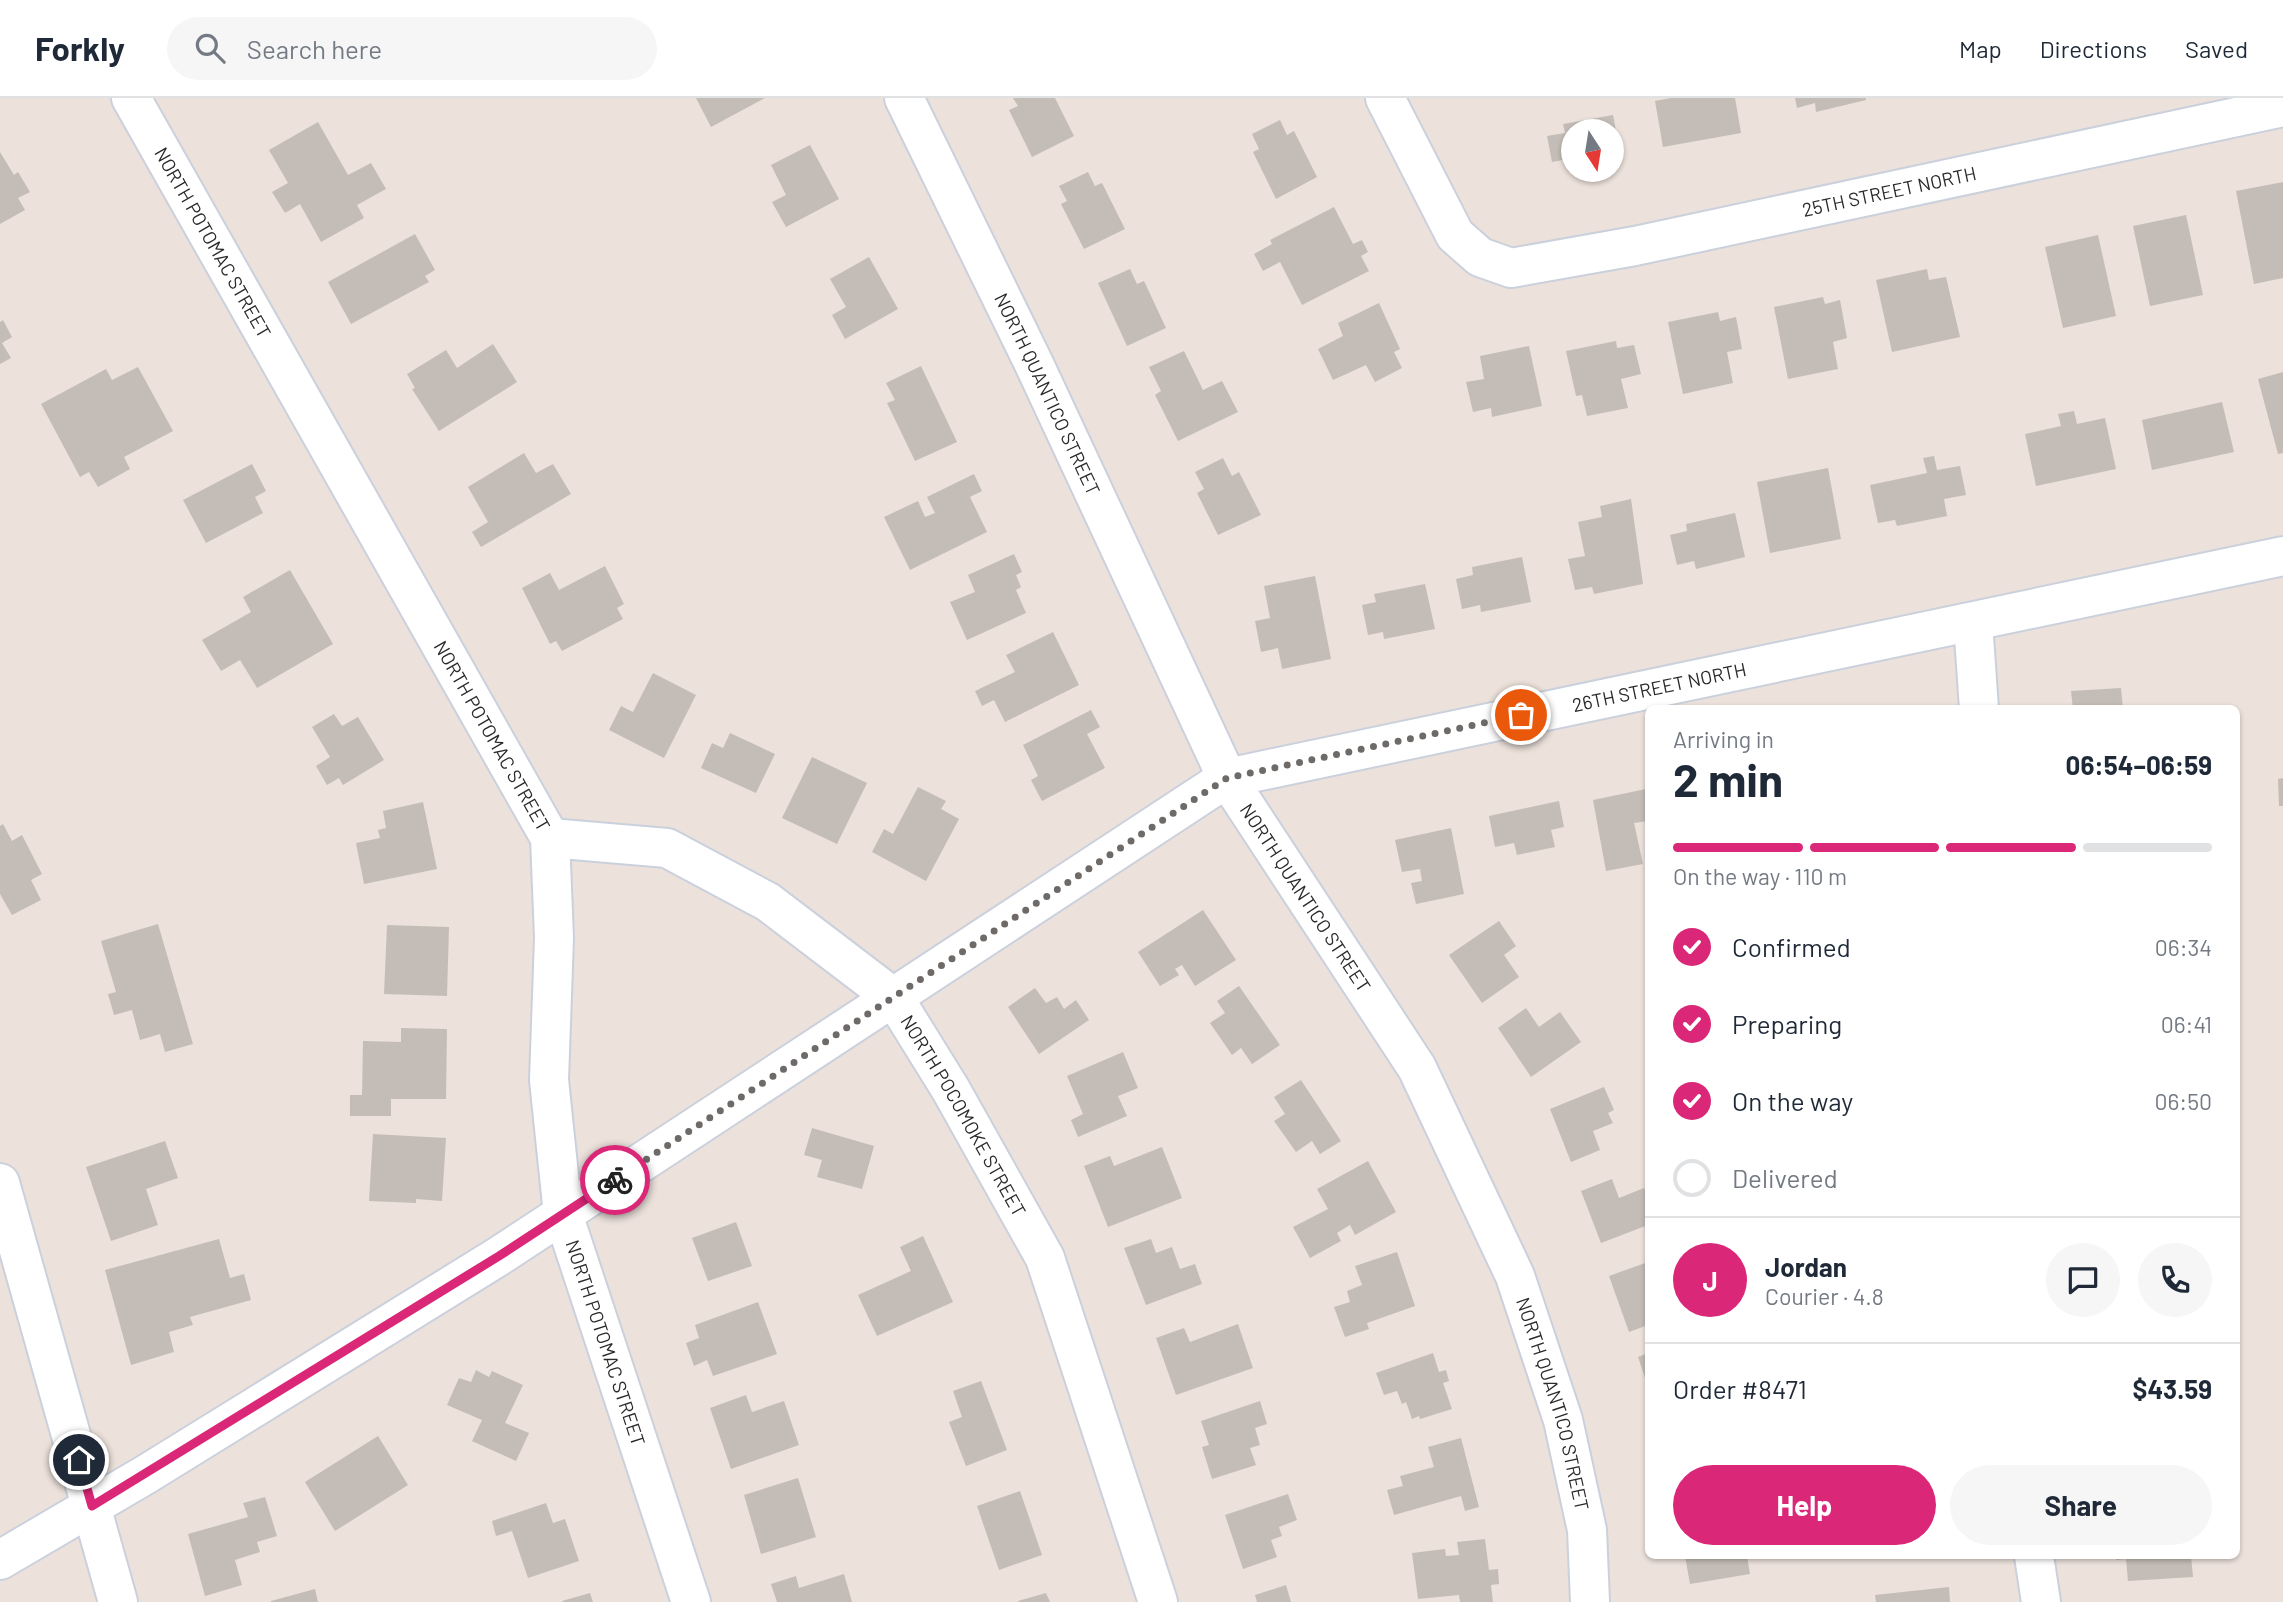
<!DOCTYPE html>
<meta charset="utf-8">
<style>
:root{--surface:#fff;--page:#f6f6f7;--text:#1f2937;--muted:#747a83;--line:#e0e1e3;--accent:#db2777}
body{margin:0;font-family:Barlow,sans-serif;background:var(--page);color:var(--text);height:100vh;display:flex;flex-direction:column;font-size:26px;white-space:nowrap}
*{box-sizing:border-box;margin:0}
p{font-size:23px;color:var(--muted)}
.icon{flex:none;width:38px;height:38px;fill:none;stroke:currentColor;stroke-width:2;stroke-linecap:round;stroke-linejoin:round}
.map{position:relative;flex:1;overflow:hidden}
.panel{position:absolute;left:1645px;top:607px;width:595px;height:854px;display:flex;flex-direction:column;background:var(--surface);border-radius:10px;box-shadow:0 2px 5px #0004}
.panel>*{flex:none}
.needle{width:46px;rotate:168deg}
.fabs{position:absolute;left:1561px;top:21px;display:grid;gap:14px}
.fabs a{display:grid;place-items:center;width:63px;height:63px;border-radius:50%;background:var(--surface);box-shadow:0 2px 5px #0004;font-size:35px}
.pin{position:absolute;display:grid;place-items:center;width:60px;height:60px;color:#fff;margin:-30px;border:4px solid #fff;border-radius:50%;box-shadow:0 2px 7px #0007}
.courier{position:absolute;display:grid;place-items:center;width:70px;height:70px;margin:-35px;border:5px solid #db2777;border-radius:50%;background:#fff;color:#222;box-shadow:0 2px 9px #0007}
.head em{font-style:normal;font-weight:700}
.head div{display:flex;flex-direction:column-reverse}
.head{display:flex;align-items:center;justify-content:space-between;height:119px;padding:0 28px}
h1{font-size:46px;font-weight:700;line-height:52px}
.bar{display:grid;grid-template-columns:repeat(4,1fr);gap:10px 7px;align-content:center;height:84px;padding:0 28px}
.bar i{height:9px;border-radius:5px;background:var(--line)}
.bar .current{background:var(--accent)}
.bar p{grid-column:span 4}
.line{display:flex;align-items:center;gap:18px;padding:0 28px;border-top:2px solid var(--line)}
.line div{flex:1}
.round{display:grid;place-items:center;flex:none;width:74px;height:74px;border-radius:37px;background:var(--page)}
ol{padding:0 28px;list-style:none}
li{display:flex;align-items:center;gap:21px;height:77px}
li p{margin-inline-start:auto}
li .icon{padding:7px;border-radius:50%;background:var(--accent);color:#fff;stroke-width:4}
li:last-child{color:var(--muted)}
li i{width:38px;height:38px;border:4px solid var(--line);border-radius:50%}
.primary-button{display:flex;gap:14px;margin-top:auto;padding:14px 28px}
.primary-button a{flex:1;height:80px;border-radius:42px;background:var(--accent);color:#fff;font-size:28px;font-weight:700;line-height:80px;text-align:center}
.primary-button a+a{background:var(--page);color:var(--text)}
header{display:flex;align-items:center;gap:42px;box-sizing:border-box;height:98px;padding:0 35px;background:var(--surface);border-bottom:2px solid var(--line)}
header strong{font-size:33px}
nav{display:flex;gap:38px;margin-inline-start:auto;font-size:24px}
.search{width:490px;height:63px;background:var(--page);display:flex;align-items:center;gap:18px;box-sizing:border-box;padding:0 24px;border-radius:38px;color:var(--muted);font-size:26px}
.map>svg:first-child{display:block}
.building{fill:#c4bdb7}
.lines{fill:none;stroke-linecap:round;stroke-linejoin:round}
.street-casing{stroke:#cad1dc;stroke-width:42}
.street{stroke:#fff;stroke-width:38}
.done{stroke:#6e6a68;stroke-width:7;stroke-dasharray:0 12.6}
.route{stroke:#db2777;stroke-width:9}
.labels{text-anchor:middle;stroke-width:5;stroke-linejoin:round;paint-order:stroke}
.street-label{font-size:19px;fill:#2a2a2a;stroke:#fff}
</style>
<header>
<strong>Forkly</strong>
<div class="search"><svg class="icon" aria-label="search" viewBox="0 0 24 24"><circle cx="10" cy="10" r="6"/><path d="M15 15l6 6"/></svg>Search here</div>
<nav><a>Map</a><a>Directions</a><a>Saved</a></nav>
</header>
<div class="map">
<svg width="2283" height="1504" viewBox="0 0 2283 1504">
<rect width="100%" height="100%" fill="#ece1db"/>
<!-- building -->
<g class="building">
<path d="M696 0H765L711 29Z"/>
<path d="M1013 0H1055L1074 38 1032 59 1009 12 1018 8Z"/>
<path d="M1671 0H1735L1741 35 1663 49 1655 3Z"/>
<path d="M1795 0H1866V2L1816 14 1815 5 1797 10Z"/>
<path d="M1613 17 1622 64 1612 66V33H1573V60L1552 64 1547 38 1565 35 1563 26Z"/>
<path d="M1280 22 1287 37 1294 33 1317 79 1276 101 1253 54 1259 51 1252 36Z"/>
<path d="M318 24 348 77 371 65 386 91 357 107 364 120 321 144 300 106 285 115 272 94 288 85 269 52Z"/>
<path d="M810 47 839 101 786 129 772 104 786 97 771 67Z"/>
<path d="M0 54 14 77 18 74 30 94 18 100 25 112 0 126Z"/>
<path d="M1088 74 1095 88 1102 85 1125 131 1084 151 1061 106 1067 103 1059 88Z"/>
<path d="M2283 84V180L2254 186 2236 93Z"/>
<path d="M1334 109 1353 146 1362 142 1368 154 1361 158 1369 173 1302 207 1280 164 1263 173 1254 156 1272 146 1270 142Z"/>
<path d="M2186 117 2203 197 2150 208 2133 128Z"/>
<path d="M415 136 435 172 425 178 429 184 351 226 328 184Z"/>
<path d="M2098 137 2116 218 2063 230 2045 149Z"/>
<path d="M869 159 898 211 845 241 832 217 846 209 830 181Z"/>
<path d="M1130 171 1137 186 1144 183 1166 230 1127 248 1098 185Z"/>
<path d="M1927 171 1929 182 1946 179 1960 239 1892 254 1876 182Z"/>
<path d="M1823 199 1825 206 1840 202 1847 240 1833 244 1838 271 1788 281 1774 209Z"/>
<path d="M1379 205 1400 251 1394 254 1402 270 1375 284 1366 267 1333 282 1318 251 1343 238 1338 225Z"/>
<path d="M1718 214 1720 223 1736 219 1742 251 1727 254 1733 285 1683 296 1668 224Z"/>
<path d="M3 222 12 239 2 245 11 260 0 266V224Z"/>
<path d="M1616 243 1617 250 1634 247 1641 276 1621 281 1628 310 1587 318 1582 297 1576 298 1566 253Z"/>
<path d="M493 246 517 284 439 333 412 291 415 290 407 276 446 252 457 270Z"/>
<path d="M1529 248 1542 308 1492 319 1491 310 1473 314 1466 284 1484 281 1480 258Z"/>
<path d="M1184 253 1203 292 1222 283 1238 314 1178 343 1155 297 1161 293 1149 269Z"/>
<path d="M921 268 957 344 915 363 887 305 895 302 886 285Z"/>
<path d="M138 269 173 333 124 359 130 371 98 389 89 374 80 379 41 306 106 271 112 282Z"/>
<path d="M2283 274V355L2278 356 2258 281Z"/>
<path d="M2222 304 2234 354 2152 372 2142 322Z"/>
<path d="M2074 313 2077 326 2105 320 2116 371 2036 388 2025 336 2061 328 2058 316Z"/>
<path d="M524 355 536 375 553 366 571 396 481 449 472 434 488 424 468 389Z"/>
<path d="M1934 358 1937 372 1960 368 1966 397 1944 401 1947 418 1897 428 1895 422 1878 425 1870 387 1927 375 1923 360Z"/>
<path d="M1223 360 1232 378 1239 374 1261 417 1218 437 1197 395 1204 391 1195 374Z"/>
<path d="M252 366 266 393 255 399 263 415 206 445 183 402Z"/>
<path d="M1828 370 1841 441 1770 455 1757 384Z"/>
<path d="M974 376 982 393 970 399 987 434 910 472 884 419 918 403 925 419 935 415 927 399Z"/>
<path d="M1631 401 1643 486 1594 496 1592 489 1575 492 1568 461 1585 458 1578 424 1602 419 1600 408Z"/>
<path d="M1735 415 1745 459 1696 471 1694 463 1677 467 1670 437 1687 433 1686 426Z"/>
<path d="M1014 456 1022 474 1016 477 1021 489 1016 492 1026 515 967 542 950 504 975 494 968 477Z"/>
<path d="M1522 459 1531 504 1481 514 1480 507 1462 511 1456 481 1473 477 1472 469Z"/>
<path d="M605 468 624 506 617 510 623 521 562 553 556 543 550 546 522 490 550 475 559 492Z"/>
<path d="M290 472 333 546 257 590 240 562 221 573 202 542 251 514 243 499Z"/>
<path d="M1315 478 1331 561 1282 571 1278 550 1261 554 1255 523 1270 520 1264 488Z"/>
<path d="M1425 486 1435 531 1384 541 1383 534 1368 537 1362 507 1376 504 1374 496Z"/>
<path d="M1053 534 1079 587 1005 624 994 602 982 608 975 593 1015 574 1006 557Z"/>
<path d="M653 575 696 597 664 660 609 632 621 608 633 614Z"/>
<path d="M2121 590 2123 611H2073L2071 593Z"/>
<path d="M1091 612 1100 629 1087 636 1105 670 1042 703 1031 682 1038 678 1023 647Z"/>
<path d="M334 616 342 628 358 619 384 662 343 687 339 680 327 687 316 668 330 659 312 629Z"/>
<path d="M730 635 775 656 756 695 701 670 712 645 723 650Z"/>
<path d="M812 659 867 685 837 746 782 720Z"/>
<path d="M2283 680V708H2279L2278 681Z"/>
<path d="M918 689 946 703 941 711 959 721 926 783 872 754 884 731 893 736Z"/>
<path d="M1646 691 1648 723 1634 725 1643 766 1606 773 1593 702Z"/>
<path d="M1559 703 1564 729 1551 732 1555 749 1517 757 1514 745 1495 749 1489 718Z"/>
<path d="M423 704 437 771 364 786 356 745 380 740 378 732 386 730 383 713Z"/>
<path d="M3 726 12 743 22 737 42 776 31 782 41 802 12 817 0 796V728Z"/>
<path d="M1451 730 1464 796 1416 806 1411 785 1422 783 1420 771 1402 774 1395 742Z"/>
<path d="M1203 812 1236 862 1195 888 1182 867 1175 871 1179 877 1160 888 1138 854Z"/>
<path d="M1499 823 1516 848 1504 857 1519 879 1482 905 1449 857Z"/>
<path d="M158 826 193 946 165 954 160 936 140 942 132 912 114 917 108 896 116 894 101 843Z"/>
<path d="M387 827 449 829 447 898 384 896Z"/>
<path d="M1239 888 1280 947 1252 966 1241 950 1232 957 1210 925 1225 915 1217 903Z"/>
<path d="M1035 890 1046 905 1057 899 1064 911 1076 902 1089 922 1039 956 1008 909Z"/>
<path d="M1526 910 1539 929 1560 914 1581 944 1531 979 1498 930Z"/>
<path d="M401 930 447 931 446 1001H391V1018H350V997H362L363 943 401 944Z"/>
<path d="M1123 954 1138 990 1118 998 1127 1018 1078 1039 1071 1022 1083 1016 1067 978Z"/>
<path d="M1301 982 1341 1043 1320 1056 1312 1043 1296 1054 1274 1023 1285 1016 1274 999Z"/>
<path d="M1604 989 1614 1012 1608 1015 1613 1025 1593 1033 1600 1052 1571 1064 1550 1011Z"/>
<path d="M812 1030 874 1048 862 1091 817 1079 822 1062 804 1057Z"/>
<path d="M373 1036 446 1040 442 1103 416 1101V1105L369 1103Z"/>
<path d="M165 1043 178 1080 146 1091 158 1127 111 1143 86 1069Z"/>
<path d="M1162 1049 1182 1100 1108 1129 1084 1068 1110 1058 1114 1068Z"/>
<path d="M1368 1063 1396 1114 1355 1137 1350 1127 1337 1135 1341 1143 1310 1160 1293 1129 1328 1111 1317 1091Z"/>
<path d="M1612 1081 1619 1100 1644 1090 1648 1102V1127L1601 1145 1581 1093Z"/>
<path d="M736 1124 752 1168 708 1183 692 1140Z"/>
<path d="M923 1138 953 1204 877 1238 858 1197 911 1173 900 1149Z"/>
<path d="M219 1141 230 1180 244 1176 251 1202 190 1219 193 1227 169 1234 174 1254 131 1267 105 1172Z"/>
<path d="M1151 1141 1156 1155 1172 1149 1180 1171 1195 1166 1202 1186 1146 1207 1124 1150Z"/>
<path d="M1397 1154 1415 1208 1367 1225 1369 1231 1345 1239 1334 1209 1350 1204 1347 1193 1362 1187 1355 1168Z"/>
<path d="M1648 1164V1227L1629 1234 1609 1178Z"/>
<path d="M758 1204 777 1256 713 1278 707 1262 694 1268 686 1245 699 1240 695 1227Z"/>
<path d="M1238 1226 1253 1270 1176 1297 1156 1240 1184 1230 1190 1244Z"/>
<path d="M1433 1255 1439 1274 1446 1272 1449 1283 1443 1285 1452 1311 1420 1321 1419 1318 1412 1321 1406 1304 1402 1306 1397 1293 1384 1297 1376 1275Z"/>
<path d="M1648 1255V1289L1638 1259Z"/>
<path d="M476 1272 489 1279 492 1273 523 1287 505 1325 529 1335 516 1363 472 1343 482 1322 447 1307 459 1280 471 1284Z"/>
<path d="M981 1283 1007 1352 966 1368 949 1324 962 1319 953 1293Z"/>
<path d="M746 1297 752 1314 784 1303 799 1347 731 1371 710 1310Z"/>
<path d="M1260 1303 1267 1326 1255 1330 1260 1347 1250 1350 1256 1367 1212 1381 1202 1349 1209 1347 1201 1323Z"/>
<path d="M378 1338 408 1387 335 1433 305 1384Z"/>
<path d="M1461 1340 1479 1409 1465 1413 1461 1398 1394 1417 1387 1392 1403 1388 1400 1378 1434 1369 1428 1349Z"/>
<path d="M798 1380 816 1439 761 1456 744 1397Z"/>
<path d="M1020 1393 1042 1457 999 1472 977 1408Z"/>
<path d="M1288 1396 1297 1422 1279 1429 1282 1438 1271 1442 1277 1459 1243 1471 1225 1417Z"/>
<path d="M265 1399 277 1438 257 1444 260 1454 235 1462 242 1487 205 1498 188 1436 248 1419 243 1405Z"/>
<path d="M546 1405 553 1425 565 1421 579 1463 528 1480 512 1433 496 1438 492 1423Z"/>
<path d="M1485 1441 1489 1472 1498 1471 1499 1486 1491 1487 1493 1504H1460L1459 1497 1418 1501 1412 1455 1445 1451 1446 1458 1459 1457 1457 1444Z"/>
<path d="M1685 1458H1747L1750 1476 1690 1486Z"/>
<path d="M2116 1458H2191L2193 1479 2128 1483 2126 1461 2116 1462Z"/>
<path d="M844 1476 852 1504H777L771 1486 796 1478 799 1490Z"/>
<path d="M1286 1487 1291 1504H1257L1255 1497Z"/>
<path d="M1949 1489 1950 1504H1876L1875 1497Z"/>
<path d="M315 1491 318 1504H271V1503Z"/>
<path d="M590 1495 593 1504H563L562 1503Z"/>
<path d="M1046 1495 1050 1504H1019L1018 1503Z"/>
</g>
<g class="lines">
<defs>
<g id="street">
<path id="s1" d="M131 0 550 740 554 840 549 982 563 1116 691 1504"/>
<path id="s2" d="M904 0 1034 266 1227 680 1417 970 1515 1178 1563 1322 1587 1432 1590 1504"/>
<path id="s3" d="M1385 0 1455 137 1480 159 1511 170 1635 148 2283 9"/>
<path d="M1973 524 1979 611"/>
<path id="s4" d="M550 740 667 750 768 804 894 900 951 992 1045 1160 1158 1504"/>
<path d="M0 1085 118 1504"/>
<path d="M2034 1458 2041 1504"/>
<path id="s5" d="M0 1462 145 1377 499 1158 1227 680 2283 458"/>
</g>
</defs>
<!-- street casing -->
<use href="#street" class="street-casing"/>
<!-- street -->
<use href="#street" class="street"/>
</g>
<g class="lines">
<!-- done -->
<path class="done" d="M615 1082 1227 680 1521 617"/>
<!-- route -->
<path class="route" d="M79 1362 92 1408 499 1158 615 1082"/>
</g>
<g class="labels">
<!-- street labels -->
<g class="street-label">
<text dy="7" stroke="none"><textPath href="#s3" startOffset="606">25TH STREET NORTH</textPath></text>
<text dy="7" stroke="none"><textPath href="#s1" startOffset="166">NORTH POTOMAC STREET</textPath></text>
<text dy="7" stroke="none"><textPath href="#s2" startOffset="329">NORTH QUANTICO STREET</textPath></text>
<text dy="7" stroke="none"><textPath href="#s5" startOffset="1897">26TH STREET NORTH</textPath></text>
<text dy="7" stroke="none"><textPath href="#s1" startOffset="733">NORTH POTOMAC STREET</textPath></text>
<text dy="7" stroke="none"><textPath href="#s2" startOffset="896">NORTH QUANTICO STREET</textPath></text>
<text dy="7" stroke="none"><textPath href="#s4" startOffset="527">NORTH POCOMOKE STREET</textPath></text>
<text dy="7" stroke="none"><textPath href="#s1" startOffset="1363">NORTH POTOMAC STREET</textPath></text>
<text dy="7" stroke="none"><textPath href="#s2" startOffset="1463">NORTH QUANTICO STREET</textPath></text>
</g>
</g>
</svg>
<div class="fabs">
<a><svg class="needle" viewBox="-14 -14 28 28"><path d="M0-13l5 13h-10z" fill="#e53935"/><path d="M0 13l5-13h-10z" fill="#747a83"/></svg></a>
</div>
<div class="pin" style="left:1521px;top:617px;background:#ea580c"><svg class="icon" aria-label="bag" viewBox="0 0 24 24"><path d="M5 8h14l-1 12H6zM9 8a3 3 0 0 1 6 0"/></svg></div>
<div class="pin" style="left:79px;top:1362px;background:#1f2937"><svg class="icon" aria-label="home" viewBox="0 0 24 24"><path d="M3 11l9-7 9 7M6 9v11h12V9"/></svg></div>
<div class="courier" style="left:615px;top:1082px"><svg class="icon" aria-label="bike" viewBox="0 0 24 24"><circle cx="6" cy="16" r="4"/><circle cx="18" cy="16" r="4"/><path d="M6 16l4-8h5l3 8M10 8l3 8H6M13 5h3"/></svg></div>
<section class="panel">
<div class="head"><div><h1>2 min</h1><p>Arriving in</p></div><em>06:54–06:59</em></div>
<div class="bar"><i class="current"></i><i class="current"></i><i class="current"></i><i></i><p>On the way · 110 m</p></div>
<ol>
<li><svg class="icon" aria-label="check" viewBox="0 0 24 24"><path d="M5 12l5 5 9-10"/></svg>Confirmed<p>06:34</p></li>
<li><svg class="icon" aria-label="check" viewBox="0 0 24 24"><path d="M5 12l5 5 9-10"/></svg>Preparing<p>06:41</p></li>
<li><svg class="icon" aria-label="check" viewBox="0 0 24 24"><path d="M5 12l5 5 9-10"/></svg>On the way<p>06:50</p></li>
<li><i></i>Delivered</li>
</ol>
<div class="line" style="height:126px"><b class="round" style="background:var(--accent);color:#fff">J</b><div><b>Jordan</b><p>Courier · 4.8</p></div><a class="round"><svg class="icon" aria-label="chat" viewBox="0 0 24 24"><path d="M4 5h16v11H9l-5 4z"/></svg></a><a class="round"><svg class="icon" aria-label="phone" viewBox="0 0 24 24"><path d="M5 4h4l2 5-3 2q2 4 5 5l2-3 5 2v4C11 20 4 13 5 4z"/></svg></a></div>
<div class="line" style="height:91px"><div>Order #8471</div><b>$43.59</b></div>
<div class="primary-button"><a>Help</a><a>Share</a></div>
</section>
</div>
